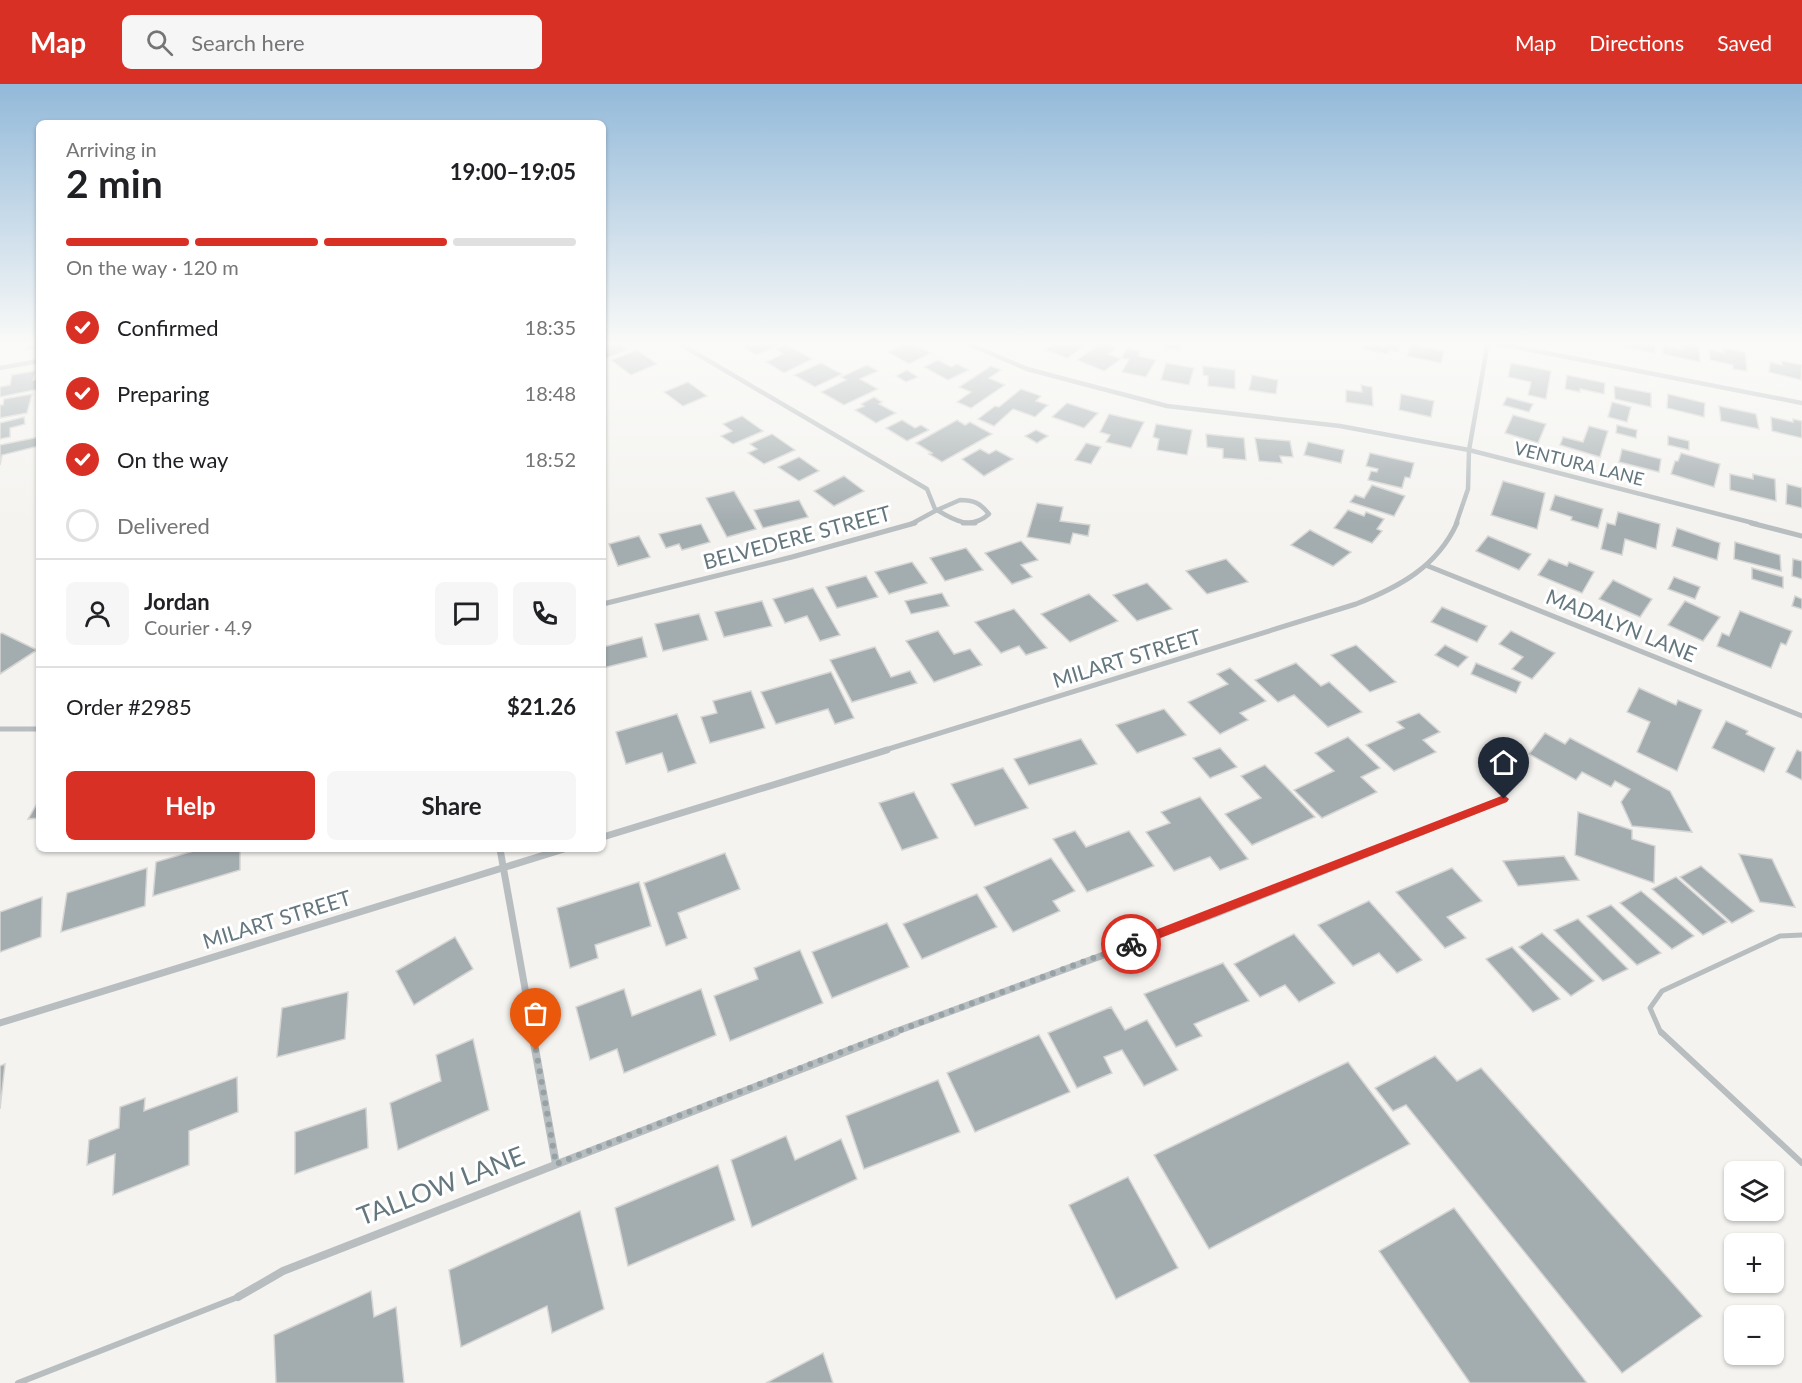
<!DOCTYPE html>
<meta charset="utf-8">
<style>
:root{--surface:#fff;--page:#f6f6f6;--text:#202124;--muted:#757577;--line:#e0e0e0;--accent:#d93025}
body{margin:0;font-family:Lato,sans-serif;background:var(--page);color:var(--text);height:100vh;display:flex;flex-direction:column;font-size:22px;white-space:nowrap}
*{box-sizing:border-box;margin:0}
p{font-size:20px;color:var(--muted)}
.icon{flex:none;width:33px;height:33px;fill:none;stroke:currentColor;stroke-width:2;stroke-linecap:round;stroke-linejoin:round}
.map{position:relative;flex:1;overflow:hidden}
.sheet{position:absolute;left:36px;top:36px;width:570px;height:732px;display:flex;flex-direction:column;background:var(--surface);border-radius:9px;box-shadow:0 2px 4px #0004}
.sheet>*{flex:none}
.controls{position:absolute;left:1724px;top:1077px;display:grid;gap:12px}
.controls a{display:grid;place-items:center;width:60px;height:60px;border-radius:9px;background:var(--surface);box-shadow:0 2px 4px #0004;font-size:30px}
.pin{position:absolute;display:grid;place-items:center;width:51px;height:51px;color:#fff;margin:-62px -26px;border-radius:50% 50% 50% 0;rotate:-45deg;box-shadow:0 0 6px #0007}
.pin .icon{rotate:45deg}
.courier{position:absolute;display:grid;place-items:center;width:60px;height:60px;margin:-30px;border:4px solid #d93025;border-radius:50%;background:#fff;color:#222;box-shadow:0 2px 8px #0007}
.head em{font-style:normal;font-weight:700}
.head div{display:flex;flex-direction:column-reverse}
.head{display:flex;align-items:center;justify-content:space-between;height:102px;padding:0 30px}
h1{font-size:39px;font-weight:700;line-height:45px}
.bar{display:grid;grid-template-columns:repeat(4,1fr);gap:9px 6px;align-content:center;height:72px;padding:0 30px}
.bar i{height:8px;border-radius:4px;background:var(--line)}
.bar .current{background:var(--accent)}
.bar p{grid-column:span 4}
.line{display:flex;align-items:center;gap:15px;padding:0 30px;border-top:2px solid var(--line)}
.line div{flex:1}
.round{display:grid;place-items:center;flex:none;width:63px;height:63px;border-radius:9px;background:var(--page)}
ol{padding:0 30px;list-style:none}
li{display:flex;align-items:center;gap:18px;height:66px}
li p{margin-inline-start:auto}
li .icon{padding:6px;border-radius:50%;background:var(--accent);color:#fff;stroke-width:4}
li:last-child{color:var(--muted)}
li i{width:33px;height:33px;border:3px solid var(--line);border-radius:50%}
.button{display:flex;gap:12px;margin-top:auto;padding:12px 30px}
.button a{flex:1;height:69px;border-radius:9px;background:var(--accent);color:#fff;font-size:24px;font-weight:700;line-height:69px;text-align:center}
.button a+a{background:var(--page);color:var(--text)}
header{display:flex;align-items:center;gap:36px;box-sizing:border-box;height:84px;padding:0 30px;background:var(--accent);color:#fff}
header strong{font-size:28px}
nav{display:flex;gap:33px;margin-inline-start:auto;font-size:21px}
.search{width:420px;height:54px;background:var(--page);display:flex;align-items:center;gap:15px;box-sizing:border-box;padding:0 21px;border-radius:9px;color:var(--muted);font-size:22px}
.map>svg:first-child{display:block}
.building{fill:#a3acaf;stroke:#d5d5d3;stroke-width:1.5}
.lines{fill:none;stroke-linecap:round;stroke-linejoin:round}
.service-far1{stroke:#b8bec0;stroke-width:5}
.service{stroke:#b8bec0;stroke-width:6}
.minor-far3{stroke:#b8bec0;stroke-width:4.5}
.minor-far2{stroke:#b8bec0;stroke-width:5}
.minor-far1{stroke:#b8bec0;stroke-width:7}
.minor{stroke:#b8bec0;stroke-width:8}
.route{fill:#d93025}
.done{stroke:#97a2a6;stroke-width:6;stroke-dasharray:0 10.8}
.labels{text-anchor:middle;stroke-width:6;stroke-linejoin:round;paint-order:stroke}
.far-street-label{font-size:18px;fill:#65777e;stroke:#fff}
.street-label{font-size:21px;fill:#65777e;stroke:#fff}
.near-street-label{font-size:26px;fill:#65777e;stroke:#fff}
</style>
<header>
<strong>Map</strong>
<div class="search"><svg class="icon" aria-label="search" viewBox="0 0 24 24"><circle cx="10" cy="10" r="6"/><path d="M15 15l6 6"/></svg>Search here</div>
<nav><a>Map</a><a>Directions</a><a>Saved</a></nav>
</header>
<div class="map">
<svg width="1802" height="1299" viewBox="0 0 1802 1299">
<rect width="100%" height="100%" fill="#f4f3f0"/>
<!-- building -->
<g class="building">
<path d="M29 257H39V264L27 266Z"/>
<path d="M603 257H615L627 266 604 275Z"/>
<path d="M742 257H773L779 261 756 271 737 259Z"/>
<path d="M909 257 931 269 909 280 888 268Z"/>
<path d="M1059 257H1074L1086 261 1067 274 1046 266Z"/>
<path d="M1169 257 1182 260 1179 266 1166 264Z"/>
<path d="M1366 257H1392L1401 259 1398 268 1389 266 1388 270 1363 265Z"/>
<path d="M1616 257H1656L1655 269 1615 261Z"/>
<path d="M1103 258 1117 264 1108 270 1121 275 1104 287 1077 276Z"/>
<path d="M1683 259 1699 262 1700 278 1663 270V261L1683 265Z"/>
<path d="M786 260 812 275 784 289 766 278 783 270 775 265Z"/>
<path d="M1411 260 1444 267 1441 279 1407 272Z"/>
<path d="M1127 264 1140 267 1138 272 1156 276 1146 293 1122 288 1129 275 1121 274Z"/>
<path d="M1723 264 1745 268 1747 287 1733 285V281L1710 276 1709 265 1724 269Z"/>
<path d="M637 266 657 280 631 291 611 276Z"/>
<path d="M938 276 951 283 957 280 969 286 948 296 924 283Z"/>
<path d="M1782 277 1802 281 1801 296 1769 288 1770 278 1782 281Z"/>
<path d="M821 279 842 290 815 303 794 291Z"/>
<path d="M1166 279 1194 284 1189 301 1161 296Z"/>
<path d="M1511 279 1551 287 1546 315 1528 311 1531 298 1508 293Z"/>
<path d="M867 281 878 287 860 295 878 305 844 321 821 308 846 296 841 293Z"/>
<path d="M991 282 1001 286 989 294 1005 301 971 324 957 318 971 308 959 303Z"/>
<path d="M1203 282 1235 286V305L1208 302V292L1203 291Z"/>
<path d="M907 286 918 293 906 298 896 292Z"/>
<path d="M35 287 33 296 39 295V305L0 313V303L10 301 12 291Z"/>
<path d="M1252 291 1278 296 1276 310 1249 306Z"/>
<path d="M1567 291 1605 299 1604 310 1580 305V308L1565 305Z"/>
<path d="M688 298 707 312 683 322 664 308Z"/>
<path d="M1361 301 1372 303 1373 322 1346 318V306L1362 308Z"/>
<path d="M1614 302 1651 309V323L1615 315Z"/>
<path d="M1021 305 1041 312 1036 317 1048 321 1035 333 1013 325 994 342 978 335 995 322 999 323Z"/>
<path d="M32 310 27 329 0 334V321H3L4 315Z"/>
<path d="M1401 310 1434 317 1431 333 1399 326Z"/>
<path d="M1668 310 1705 319 1704 333 1667 324Z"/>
<path d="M874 313 882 318 879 320 896 329 876 339 855 326 864 322 861 320Z"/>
<path d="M1507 313 1533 320 1529 328 1503 321Z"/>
<path d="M1612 318 1631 323 1627 338 1608 333Z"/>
<path d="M1067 319 1098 329 1084 344 1052 333Z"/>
<path d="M1719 322 1756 330 1759 345 1721 337Z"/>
<path d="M1109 330 1144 338 1131 364 1106 358 1110 351 1100 348Z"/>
<path d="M1513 331 1546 340 1538 359 1505 349Z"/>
<path d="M742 332 763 347 733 360 721 352 732 347 723 340Z"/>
<path d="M24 333 25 340 10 344V353L0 355V339Z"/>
<path d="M1771 333 1793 338V335L1802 337V354L1772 347Z"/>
<path d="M902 336 915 344 921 341 929 346 907 357 886 344Z"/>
<path d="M957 336 965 341 970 338 992 350 942 378 929 370 932 369 916 359Z"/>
<path d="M1156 340 1192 346 1187 371 1157 366 1159 355 1153 353Z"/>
<path d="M1617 341 1637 346 1636 354 1616 349Z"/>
<path d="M1589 342 1608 347 1600 373 1560 361 1563 353 1583 358Z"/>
<path d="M1036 346 1048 352 1037 359 1025 352Z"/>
<path d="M772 350 795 366 764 380 748 369 757 365 750 360Z"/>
<path d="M1206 350 1244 354 1246 376 1223 374V365L1207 363Z"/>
<path d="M1668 352 1689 357V366L1668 361Z"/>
<path d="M39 353V362L2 371 0 381V361Z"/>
<path d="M1255 354 1290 357 1293 373 1280 372 1282 379 1259 377Z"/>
<path d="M1308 358 1344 366 1341 379 1304 371Z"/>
<path d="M1086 359 1101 363 1091 380 1075 376Z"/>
<path d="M980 365 989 370 996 366 1013 375 984 392 962 375Z"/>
<path d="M1622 365 1661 375 1659 388 1619 378Z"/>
<path d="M1370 369 1414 379 1410 394 1405 393 1402 404 1368 396 1371 387 1377 388 1378 385 1366 382Z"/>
<path d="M1681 369 1720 380 1714 403 1671 390 1675 377H1678Z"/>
<path d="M799 373 819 387 799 397 778 383Z"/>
<path d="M1730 390 1753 395V390L1775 395 1776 417 1730 406Z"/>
<path d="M844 392 864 407 834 422 814 407Z"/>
<path d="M1503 397 1545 409 1537 445 1491 431Z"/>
<path d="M1787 400 1802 404V424L1786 420Z"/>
<path d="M1372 401 1405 412 1394 432 1350 418 1355 411 1364 414Z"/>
<path d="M734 407 756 445 727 453 706 414Z"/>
<path d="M1555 411 1603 425 1598 444 1571 436 1572 433 1550 426Z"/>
<path d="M799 416 808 433 763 444 754 426Z"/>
<path d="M1037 419 1063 423 1060 437 1090 441 1088 452 1073 449 1070 460 1027 453Z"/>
<path d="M1348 426 1364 432 1366 428 1384 435 1377 445 1382 447 1372 459 1334 444Z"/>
<path d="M1618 428 1660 440 1656 465 1625 455 1622 471 1601 465 1607 439 1615 441Z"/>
<path d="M701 440 710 458 682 466 679 460 666 464 659 450Z"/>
<path d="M1677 444 1720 459 1717 476 1672 462Z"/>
<path d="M1310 446 1351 468 1333 482 1291 461Z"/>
<path d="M639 452 650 473 618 482 609 460Z"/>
<path d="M1488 452 1531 470 1519 486 1476 467Z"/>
<path d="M1021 457 1038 476 1021 481 1032 493 1012 500 985 469Z"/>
<path d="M1735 458 1780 471 1781 487 1734 475Z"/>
<path d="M966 464 983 486 945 497 930 474Z"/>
<path d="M1226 475 1248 498 1207 510 1186 487Z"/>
<path d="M1549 475 1567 482 1569 478 1594 488 1582 509 1538 491Z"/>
<path d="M1793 475 1802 477V495L1792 492Z"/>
<path d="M912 478 927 499 889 510 875 488Z"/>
<path d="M1752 484 1783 493V504L1752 495Z"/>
<path d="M866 492 878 513 837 524 826 503Z"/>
<path d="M1674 493 1700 503 1695 515 1668 505Z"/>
<path d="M1613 496 1652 515 1640 533 1599 515Z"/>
<path d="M1147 499 1172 525 1137 537 1113 511Z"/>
<path d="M813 504 840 551 820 557 807 532 785 539 773 515Z"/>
<path d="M942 509 949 522 911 530 905 517Z"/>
<path d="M1089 510 1118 537 1070 558 1041 530Z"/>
<path d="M1795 512 1802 515V525L1792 522Z"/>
<path d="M762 517 772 542 724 553 715 528Z"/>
<path d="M1685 517 1720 533 1703 557 1668 541Z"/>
<path d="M1442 523 1487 542 1477 558 1431 538Z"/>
<path d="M1014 525 1047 564 1026 571 1019 562 1001 569 975 538Z"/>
<path d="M1740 527 1792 547 1786 561 1781 559 1771 584 1717 562 1722 549 1729 552Z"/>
<path d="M699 530 708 556 663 567 655 540Z"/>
<path d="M938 547 954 570 970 565 982 581 934 598 906 557Z"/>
<path d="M1511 547 1555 569 1532 595 1512 585 1523 573 1499 560Z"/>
<path d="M2 549 37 566 0 590V550Z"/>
<path d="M642 553 647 573 603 584V563Z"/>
<path d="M1356 561 1396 598 1370 608 1331 571Z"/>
<path d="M1445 561 1468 573 1458 583 1435 571Z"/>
<path d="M875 563 891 593 910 587 917 599 852 618 830 576Z"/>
<path d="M1296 579 1321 602 1329 598 1362 628 1328 643 1294 611 1278 618 1255 596Z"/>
<path d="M1476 579 1521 598 1516 609 1471 590Z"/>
<path d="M1230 584 1266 617 1240 629 1248 636 1220 650 1188 618 1228 600 1217 590Z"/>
<path d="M831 588 854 634 835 640 828 625 776 640 761 608Z"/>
<path d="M1639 604 1676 621 1678 616 1702 626 1677 687 1637 668 1650 638 1627 628Z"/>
<path d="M751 607 765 644 710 659 701 633 717 629 713 617Z"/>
<path d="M1164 625 1186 651 1137 669 1116 641Z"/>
<path d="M1419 629 1440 648 1423 656 1436 668 1394 687 1366 661 1404 644 1397 638Z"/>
<path d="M677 630 696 679 668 688 662 669 626 680 616 648Z"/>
<path d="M1726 637 1748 647 1746 650 1775 664 1764 688 1712 664Z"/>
<path d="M1545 649 1565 660 1570 654 1670 707 1692 748 1632 742 1621 718 1630 705 1615 697 1611 703 1582 688 1576 696 1529 670Z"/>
<path d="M1348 653 1380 684 1361 693 1377 708 1322 734 1294 706 1334 687 1315 669Z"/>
<path d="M1081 655 1097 680 1029 701 1014 675Z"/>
<path d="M1220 664 1237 683 1210 694 1193 674Z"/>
<path d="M1797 666 1802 668V696L1786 688Z"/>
<path d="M1265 681 1315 733 1252 761 1225 730 1261 714 1241 692Z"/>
<path d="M1003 684 1028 724 975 742 951 700Z"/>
<path d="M914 708 938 754 902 766 879 719Z"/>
<path d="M1200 713 1248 775 1220 786 1210 773 1174 787 1146 748 1170 739 1161 728Z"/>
<path d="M39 716V734L28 735Z"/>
<path d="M1578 728 1632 746V755L1655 762 1654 799 1575 771Z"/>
<path d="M1075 747 1086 763 1129 747 1154 782 1087 808 1053 755Z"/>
<path d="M200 765H240V786L153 812 156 778Z"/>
<path d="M725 769 740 805 678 829 687 854 666 862 644 799Z"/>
<path d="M1739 770 1772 775 1795 823 1760 818Z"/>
<path d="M1564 772 1579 796 1518 802 1503 777Z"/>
<path d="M1051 774 1075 807 1053 817 1060 827 1013 848 984 803Z"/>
<path d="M1701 782 1754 827 1732 839 1680 793Z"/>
<path d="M147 784 145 822 61 848 67 809Z"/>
<path d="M1452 784 1482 817 1447 833 1466 854 1445 864 1396 808Z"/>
<path d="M1676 793 1727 838 1703 851 1652 805Z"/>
<path d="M639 798 651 842 595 861 598 874 570 884 557 824Z"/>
<path d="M1641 807 1694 852 1672 865 1620 819Z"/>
<path d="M977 810 997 843 922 875 903 840Z"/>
<path d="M42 813 41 853 0 868V828Z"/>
<path d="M1369 817 1422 876 1397 889 1379 869 1353 882 1318 841Z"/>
<path d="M1611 821 1661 869 1637 881 1587 832Z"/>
<path d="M1578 835 1628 885 1603 897 1554 846Z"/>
<path d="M887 839 909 883 832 914 812 868Z"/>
<path d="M1542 849 1594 897 1571 912 1519 863Z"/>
<path d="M1294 850 1335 899 1299 918 1285 901 1260 913 1234 880Z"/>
<path d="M455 853 473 885 414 921 396 887Z"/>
<path d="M1512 863 1560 915 1533 928 1486 875Z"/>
<path d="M800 866 823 919 730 957 714 912 758 895 754 884Z"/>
<path d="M1223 879 1249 917 1194 940 1202 952 1176 963 1144 910Z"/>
<path d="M624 905 632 932 701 905 716 951 624 989 617 965 590 976 576 923Z"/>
<path d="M348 908 345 955 277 973 282 924Z"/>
<path d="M1111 923 1125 946 1147 936 1178 986 1144 1002 1122 966 1104 973 1112 989 1077 1004 1048 949Z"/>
<path d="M1039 951 1070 1008 975 1048 947 989Z"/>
<path d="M473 955 489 1026 398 1066 390 1019 441 997 436 971Z"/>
<path d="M1435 972 1457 997 1481 984 1702 1232 1622 1289 1406 1021 1393 1027 1375 1004Z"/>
<path d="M1348 978 1410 1060 1209 1165 1154 1071Z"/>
<path d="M5 980 0 1025V982Z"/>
<path d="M237 993 238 1028 189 1047V1081L113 1111 115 1070 87 1081 89 1056 119 1044 120 1023 145 1014 144 1027Z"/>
<path d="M938 996 960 1048 864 1085 846 1032Z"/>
<path d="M366 1024 368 1064 295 1090V1048Z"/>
<path d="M786 1052 795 1076 841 1055 857 1095 752 1143 731 1076Z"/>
<path d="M718 1081 735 1136 628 1182 615 1124Z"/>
<path d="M1128 1093 1178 1184 1116 1215 1069 1121Z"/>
<path d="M1454 1124 1587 1299H1470L1379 1167Z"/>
<path d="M580 1127 604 1225 552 1249 547 1222 461 1263 449 1186Z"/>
<path d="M371 1207 374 1233 396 1223 404 1299H276L274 1251Z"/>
<path d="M823 1269 833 1299H766Z"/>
</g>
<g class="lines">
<!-- service-far1 -->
<path class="service-far1" d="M1661 949 1650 924 1662 907 1780 852 1802 851"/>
<!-- service -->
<g class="service">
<path d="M1661 948 1802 1079"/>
<path d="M18 1299 238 1213"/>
</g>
<!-- minor-far3 -->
<g class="minor-far3">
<path d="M675 257 927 405 935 425"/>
<path d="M962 257 1027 285 1167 322 1340 342 1469 366 1757 440"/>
<path d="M1485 257 1802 319"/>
<path d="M0 284 39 277"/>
<path d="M960 416C974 416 980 419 989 430 971 446 955 437 937 426Z"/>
<path d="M911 440 937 426"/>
<path d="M1456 440 1468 405 1469 366 1488 258"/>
</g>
<!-- minor-far2 -->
<g class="minor-far2">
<path d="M963 439H975"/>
<path d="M1751 439 1802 452"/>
<path d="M1428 482 1802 632"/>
<path d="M603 520 792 473 915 439"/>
<path d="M0 645H39"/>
<path d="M882 667 1356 520C1399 503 1437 483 1457 439"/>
</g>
<!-- minor-far1 -->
<g class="minor-far1">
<path d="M603 753 887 666"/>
<path d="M500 765 533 949"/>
<path d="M0 939 564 765"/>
<path d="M892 949 1215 830 1504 715"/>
</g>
<!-- minor -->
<g class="minor">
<path d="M532 948 556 1080"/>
<path d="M238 1213 283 1187 896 948"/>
</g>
</g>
<!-- sky -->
<linearGradient id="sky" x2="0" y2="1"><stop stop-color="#92b9d9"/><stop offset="0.59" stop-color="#fafaf8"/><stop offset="1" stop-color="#fafaf8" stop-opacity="0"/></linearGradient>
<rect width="1802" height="439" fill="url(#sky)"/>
<!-- route -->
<path class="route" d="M1504 711 1509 715 1507 718 1135 864 1131 866 1125 860 1127 857Z"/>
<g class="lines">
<!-- done -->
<path class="done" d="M536 966 556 1080 852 964 1131 860"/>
</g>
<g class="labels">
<!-- far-street labels -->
<g class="far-street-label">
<text transform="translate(1579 380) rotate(14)" y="6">VENTURA LANE</text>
</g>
<!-- street labels -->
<g class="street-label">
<text transform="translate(797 454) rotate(-15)" y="7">BELVEDERE STREET</text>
<text transform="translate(1621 542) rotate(22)" y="7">MADALYN LANE</text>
<text transform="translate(1127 575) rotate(-17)" y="7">MILART STREET</text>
<text transform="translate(277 836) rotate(-17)" y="7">MILART STREET</text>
</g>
<!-- near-street labels -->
<g class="near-street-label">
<text transform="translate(441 1102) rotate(-21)" y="9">TALLOW LANE</text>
</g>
</g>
</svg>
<div class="controls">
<a><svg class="icon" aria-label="layers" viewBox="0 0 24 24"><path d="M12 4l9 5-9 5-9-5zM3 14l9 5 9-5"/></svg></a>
<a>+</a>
<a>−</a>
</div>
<div class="pin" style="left:536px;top:966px;background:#ea580c"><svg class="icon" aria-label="bag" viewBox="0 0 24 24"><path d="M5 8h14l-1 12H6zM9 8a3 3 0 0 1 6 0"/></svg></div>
<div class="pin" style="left:1504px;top:715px;background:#1f2937"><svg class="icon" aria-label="home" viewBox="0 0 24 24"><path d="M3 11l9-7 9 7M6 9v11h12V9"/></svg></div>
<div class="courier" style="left:1131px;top:860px"><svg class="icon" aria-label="bike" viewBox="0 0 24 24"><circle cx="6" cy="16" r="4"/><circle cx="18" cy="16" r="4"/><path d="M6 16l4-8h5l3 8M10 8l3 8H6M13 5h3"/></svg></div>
<section class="sheet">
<div class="head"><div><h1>2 min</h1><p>Arriving in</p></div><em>19:00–19:05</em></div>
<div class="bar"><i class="current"></i><i class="current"></i><i class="current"></i><i></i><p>On the way · 120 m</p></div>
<ol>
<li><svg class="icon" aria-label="check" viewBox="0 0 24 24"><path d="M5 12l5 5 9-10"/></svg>Confirmed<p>18:35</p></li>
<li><svg class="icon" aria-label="check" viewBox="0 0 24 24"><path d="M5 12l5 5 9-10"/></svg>Preparing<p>18:48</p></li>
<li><svg class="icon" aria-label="check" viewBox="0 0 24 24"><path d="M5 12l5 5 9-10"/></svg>On the way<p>18:52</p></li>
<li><i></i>Delivered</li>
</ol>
<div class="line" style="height:108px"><a class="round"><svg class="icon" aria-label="person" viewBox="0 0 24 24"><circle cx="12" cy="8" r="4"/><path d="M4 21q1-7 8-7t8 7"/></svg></a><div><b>Jordan</b><p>Courier · 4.9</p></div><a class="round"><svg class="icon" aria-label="chat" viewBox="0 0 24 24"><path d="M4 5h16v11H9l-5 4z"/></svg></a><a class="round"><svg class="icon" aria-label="phone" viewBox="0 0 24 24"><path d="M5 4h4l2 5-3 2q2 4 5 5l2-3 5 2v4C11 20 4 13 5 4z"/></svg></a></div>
<div class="line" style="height:78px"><div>Order #2985</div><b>$21.26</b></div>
<div class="button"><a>Help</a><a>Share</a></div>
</section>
</div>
